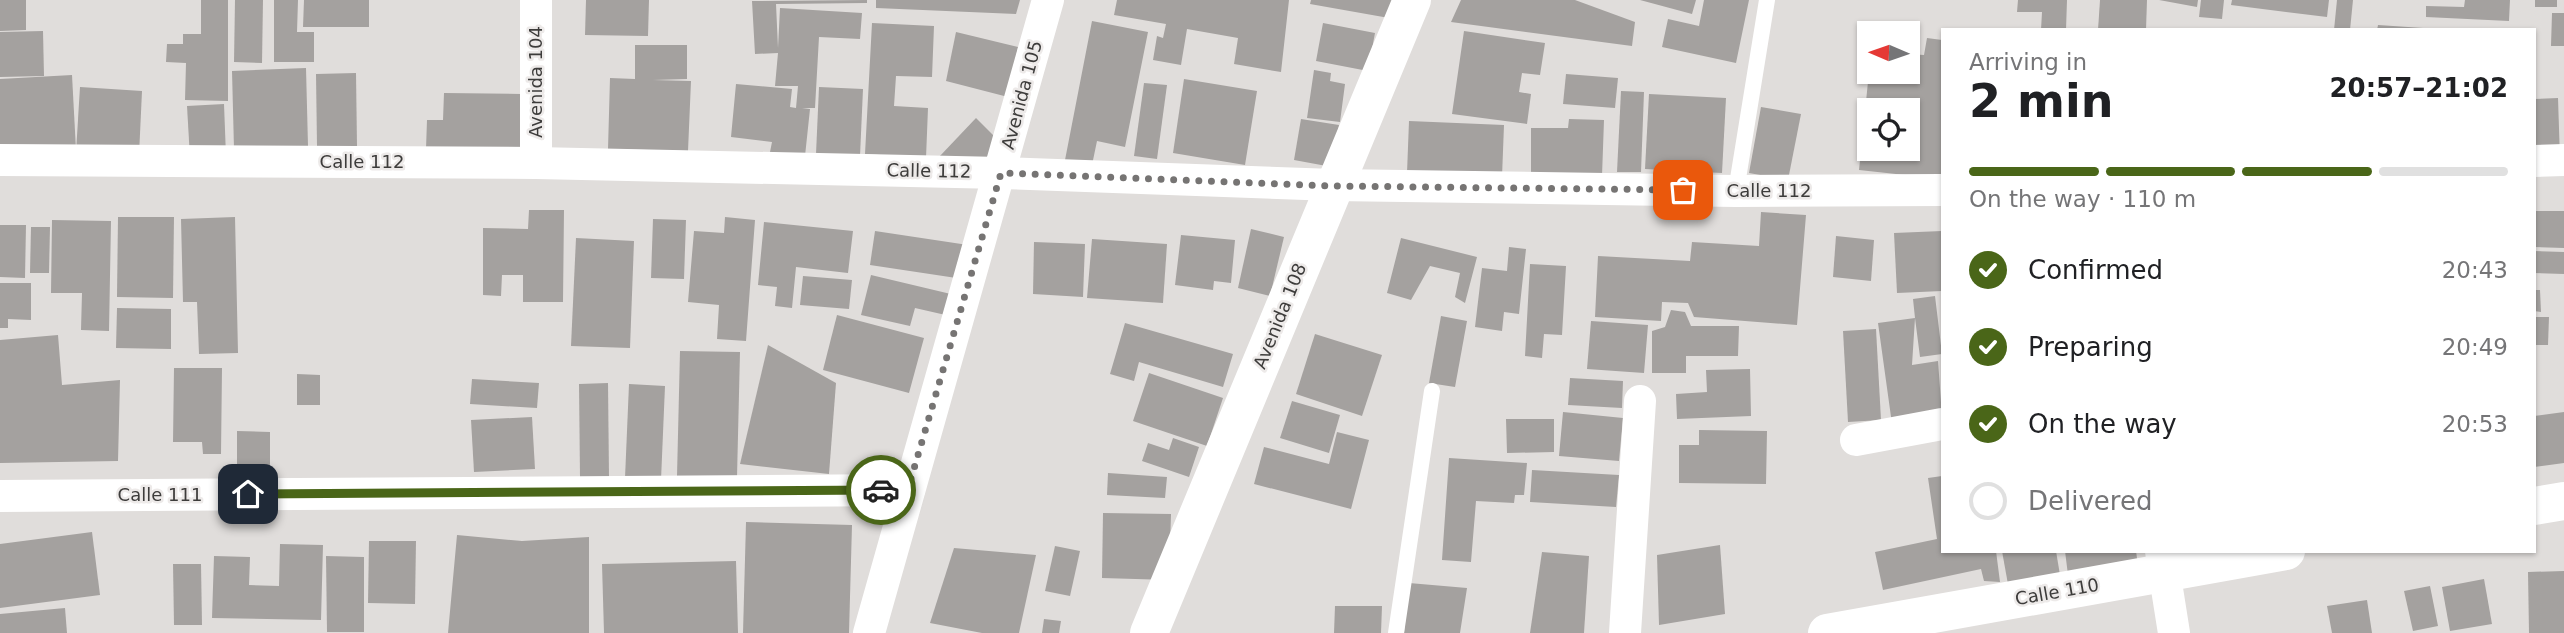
<!DOCTYPE html>
<meta charset="utf-8">
<style>
:root{--surface:#fff;--page:#f2f2f2;--text:#202124;--muted:#757577;--line:#e0e0e0;--accent:#4a6618}
body{margin:0;font-family:"DejaVu Sans",sans-serif;background:var(--page);color:var(--text);height:100vh;display:flex;flex-direction:column;font-size:26px;white-space:nowrap}
*{box-sizing:border-box;margin:0}
p{font-size:23px;color:var(--muted)}
.icon{flex:none;width:38px;height:38px;fill:none;stroke:currentColor;stroke-width:2;stroke-linecap:round;stroke-linejoin:round}
.map{position:relative;flex:1;overflow:hidden}
.side{position:absolute;left:1941px;top:28px;width:595px;height:525px;display:flex;flex-direction:column;background:var(--surface);border-radius:0px;box-shadow:0 2px 5px #0004}
.side>*{flex:none}
.needle{width:46px;rotate:272deg}
.controls{position:absolute;left:1857px;top:21px;display:grid;gap:14px}
.controls a{display:grid;place-items:center;width:63px;height:63px;border-radius:0px;background:var(--surface);box-shadow:0 2px 5px #0004;font-size:35px}
.pin{position:absolute;display:grid;place-items:center;width:60px;height:60px;color:#fff;margin:-30px;border-radius:14px;box-shadow:0 4px 10px #0006}
.courier{position:absolute;display:grid;place-items:center;width:70px;height:70px;margin:-35px;border:5px solid #4a6618;border-radius:50%;background:#fff;color:#222;box-shadow:0 2px 9px #0007}
.overview em{font-style:normal;font-weight:800}
.overview div{display:flex;flex-direction:column-reverse}
.overview{display:flex;align-items:center;justify-content:space-between;height:119px;padding:0 28px}
h1{font-size:46px;font-weight:800;line-height:52px}
.bar{display:grid;grid-template-columns:repeat(4,1fr);gap:10px 7px;align-content:center;height:84px;padding:0 28px}
.bar i{height:9px;border-radius:5px;background:var(--line)}
.bar .on{background:var(--accent)}
.bar p{grid-column:span 4}
ol{padding:0 28px;list-style:none}
li{display:flex;align-items:center;gap:21px;height:77px}
li p{margin-inline-start:auto}
li .icon{padding:7px;border-radius:50%;background:var(--accent);color:#fff;stroke-width:4}
li:last-child{color:var(--muted)}
li i{width:38px;height:38px;border:4px solid var(--line);border-radius:50%}
.map>svg:first-child{display:block}
.building{fill:#a4a19f;fill-rule:evenodd}
.lines{fill:none;stroke-linecap:round;stroke-linejoin:round}
.lane{stroke:#fff;stroke-width:16}
.street{stroke:#fff;stroke-width:32}
.secondary{stroke:#fff;stroke-width:38}
.done{stroke:#767473;stroke-width:7;stroke-dasharray:0 12.6}
.route{stroke:#4a6618;stroke-width:9}
.labels{text-anchor:middle;stroke-width:5;stroke-linejoin:round;paint-order:stroke}
.street-label{font-size:18px;fill:#3d3c3b;stroke:#edeae9}
</style>
<div class="map">
<svg width="2564" height="633" viewBox="0 0 2564 633">
<rect width="100%" height="100%" fill="#e0dddb"/>
<!-- building -->
<g class="building">
<path d="M0 0H26V30L0 31Z"/>
<path d="M201 0H228V101L185 100 186 63 166 62 167 44H183V34H201Z"/>
<path d="M235 0H263L262 63 234 62Z"/>
<path d="M274 0H298L297 32H314V62H274Z"/>
<path d="M304 0H369V27H303Z"/>
<path d="M586 0H649L648 36 585 35Z"/>
<path d="M867 0V3L776 4 778 48 780 8 862 13 860 39 819 37 815 108H802L810 109 805 156 770 152 772 142 731 137 736 84 792 89 790 107 796 108 798 86H775L778 53 755 54 752 1Z"/>
<path d="M876 0H1020L1016 14 876 8Z"/>
<path d="M1117 0H1289L1281 72 1234 64 1238 38 1187 29 1181 65 1153 60 1157 36 1163 38 1166 24 1114 15Z"/>
<path d="M1311 0H1392L1389 18 1310 4Z"/>
<path d="M1461 0H1575L1635 22 1632 46 1451 22Z"/>
<path d="M1640 0H1696L1692 14Z"/>
<path d="M1704 0H1749L1736 63 1662 47 1668 19 1699 26Z"/>
<path d="M2018 0H2067L2066 30H2041L2042 12H2017Z"/>
<path d="M2100 0H2147L2146 30H2098Z"/>
<path d="M2159 0H2198L2197 7Z"/>
<path d="M2201 0H2224L2222 19 2199 17Z"/>
<path d="M2232 0H2329L2327 17 2231 5Z"/>
<path d="M2337 0H2353L2350 30H2334Z"/>
<path d="M2465 0H2510L2509 21 2426 17V6L2464 7Z"/>
<rect x="2535" y="0" width="22" height="7"/>
<path d="M2552 13H2564V46H2551Z"/>
<path d="M1092 21 1148 32 1125 147 1097 141 1092 165 1065 160Z"/>
<path d="M872 23 934 26 932 77 896 76 894 106 928 108 926 158 865 154Z"/>
<path d="M1323 23 1375 33 1368 71 1316 61Z"/>
<path d="M2378 25 2423 28V30H2377Z"/>
<path d="M43 31 44 76 0 77V32Z"/>
<path d="M1464 31 1545 43 1540 75 1522 73 1519 92 1531 94 1527 124 1452 114Z"/>
<path d="M956 32 1018 47 1008 97 946 81Z"/>
<path d="M1927 38 1942 40V179L1859 170 1869 72H1908V54L1924 55ZM1869 110H1908V149H1869Z"/>
<path d="M635 45H687V79L653 80 691 81 688 151 608 149 610 78 635 79Z"/>
<path d="M306 68 308 146 234 149 232 71Z"/>
<path d="M1314 70 1331 73 1330 81 1345 84 1340 122 1307 118Z"/>
<path d="M356 73 357 146H317L316 74Z"/>
<path d="M1566 74 1618 78 1615 108 1563 104Z"/>
<path d="M72 75 76 150 0 155V79Z"/>
<path d="M1184 79 1257 91 1245 165 1173 153Z"/>
<path d="M1144 83 1167 85 1157 159 1134 156Z"/>
<path d="M80 87 142 91 139 155 76 152Z"/>
<path d="M819 87 863 89 860 156 816 154Z"/>
<path d="M1621 91 1644 92 1641 172H1617Z"/>
<path d="M444 93 521 94V151L426 149 427 120H443Z"/>
<path d="M1649 94 1726 98 1722 173 1645 169Z"/>
<path d="M2558 98 2560 159 2534 160V99Z"/>
<path d="M224 104 226 156 190 158 187 106Z"/>
<path d="M1761 107 1801 114 1788 180 1749 173Z"/>
<path d="M976 118 996 138 994 162 939 157Z"/>
<path d="M1301 119 1339 125 1332 167 1294 160Z"/>
<path d="M1569 119 1604 120 1602 176H1531V128H1568Z"/>
<path d="M1409 121 1504 125 1502 177 1407 173Z"/>
<path d="M529 210H564L563 302H523V275H502L501 296 483 295V228L528 229Z"/>
<path d="M2534 211H2564V248L2534 247Z"/>
<path d="M1761 212 1806 215 1797 325 1694 317 1688 303 1662 302 1661 321 1595 317 1598 256 1690 261 1692 242 1759 246Z"/>
<path d="M118 217H174L173 298 117 297Z"/>
<path d="M235 217 238 353 199 354 197 302H183L181 219Z"/>
<path d="M725 217 755 220 746 341 717 339 719 305 688 302 694 231 724 233Z"/>
<path d="M653 219 686 220 684 279 651 278Z"/>
<path d="M52 220 111 221 109 331 81 330 82 293H51Z"/>
<path d="M764 222 853 231 848 273 796 267 792 308 775 306 777 287 758 285Z"/>
<path d="M0 225H26L25 278 0 277Z"/>
<path d="M31 227H50L49 273H30Z"/>
<path d="M1251 229 1284 237 1270 296 1238 288Z"/>
<path d="M875 231 968 245 963 279 870 265Z"/>
<path d="M1942 231V291L1897 293 1894 233Z"/>
<path d="M1181 235 1235 240 1231 283 1214 281 1213 290 1175 285Z"/>
<path d="M1836 236 1874 240 1871 281 1833 277Z"/>
<path d="M576 238 634 241 630 348 571 346Z"/>
<path d="M1401 238 1477 257 1465 303 1455 297 1460 273 1430 266 1411 300 1387 293Z"/>
<path d="M1092 239 1167 244 1163 303 1087 298Z"/>
<path d="M1034 242 1085 244 1083 297 1033 294Z"/>
<path d="M1509 247 1526 249 1519 314 1504 312 1502 331 1475 327 1482 268 1507 271Z"/>
<path d="M2534 251 2564 252V274L2534 273Z"/>
<path d="M1530 264 1566 266 1562 335 1544 334 1542 358 1525 356Z"/>
<path d="M871 275 955 295 950 316 915 308 910 326 861 315Z"/>
<path d="M803 276 852 280 849 309 800 305Z"/>
<path d="M0 283H31V320L8 319V328H0Z"/>
<path d="M2534 290H2540L2541 312 2534 311Z"/>
<path d="M1935 296 1942 354 1920 357 1915 318 1912 365 1938 361 1942 416 1892 424 1878 323 1915 318 1913 299Z"/>
<path d="M117 308 171 309V349L116 348Z"/>
<path d="M1671 310 1685 312 1691 326H1739L1738 356H1686V373H1652V331L1665 327Z"/>
<path d="M837 315 924 338 909 393 823 370Z"/>
<path d="M1441 316 1467 321 1455 387 1429 383Z"/>
<path d="M2534 317H2549L2548 345H2534Z"/>
<path d="M1591 321 1648 325 1644 373 1587 369Z"/>
<path d="M1125 323 1233 354 1223 387 1139 362 1134 381 1110 374Z"/>
<path d="M1876 329 1881 420 1848 422 1843 331Z"/>
<path d="M1315 334 1382 355 1362 416 1296 394Z"/>
<path d="M58 335 62 385 120 380 118 461 0 463V340Z"/>
<path d="M768 345 836 383 829 474 740 464Z"/>
<path d="M680 351 740 352 737 477 677 476Z"/>
<path d="M174 368H222L221 454H203L202 442H173Z"/>
<path d="M1750 369 1751 416 1677 419 1676 394 1707 392 1706 370Z"/>
<path d="M1149 373 1223 398 1207 446 1133 421Z"/>
<path d="M297 374 320 375V405H297Z"/>
<path d="M1570 378 1623 381 1622 408 1568 405Z"/>
<path d="M472 379 539 383 537 408 470 404Z"/>
<path d="M608 383 609 477H580L579 384Z"/>
<path d="M629 384 665 386 661 480 625 478Z"/>
<path d="M1292 401 1340 415 1329 453 1280 438Z"/>
<path d="M1563 412 1623 418 1619 461 1559 456Z"/>
<path d="M2564 412V463L2534 467V416Z"/>
<path d="M532 417 535 469 474 472 471 420Z"/>
<path d="M1506 419H1554V452L1507 453Z"/>
<path d="M1699 430 1767 431 1766 484 1679 483V445H1699Z"/>
<path d="M237 431 270 432V483H237Z"/>
<path d="M1337 432 1369 440 1351 509 1254 484 1264 447 1329 464Z"/>
<path d="M1173 438 1199 447 1189 477 1142 461 1148 443 1169 450Z"/>
<path d="M1449 458 1527 463 1524 495H1515L1514 503 1476 501 1471 562 1442 560Z"/>
<path d="M1532 470 1619 475 1616 507 1530 502Z"/>
<path d="M1108 473 1167 477 1165 498 1107 495Z"/>
<path d="M1942 476V551H1996L2000 582 1984 581 1981 569 1883 590 1875 552 1937 539 1928 478Z"/>
<path d="M1103 513 1171 514 1169 580 1102 578Z"/>
<path d="M746 522 852 525 849 633H743Z"/>
<path d="M92 532 100 595 0 608V544Z"/>
<path d="M457 535 522 541 589 537V633H448Z"/>
<path d="M369 541H416L415 604 368 603Z"/>
<path d="M280 544 323 545 321 620 212 618 214 556 250 557 249 585 279 586Z"/>
<path d="M1720 545 1725 614 1659 625 1657 555Z"/>
<path d="M1055 546 1080 551 1070 596 1045 591Z"/>
<path d="M954 548 1036 555 1019 633H982L930 623Z"/>
<path d="M2002 551H2056L2061 581 2009 590Z"/>
<path d="M2065 551H2136L2139 573 2069 583Z"/>
<path d="M1542 552 1589 556 1584 633H1530Z"/>
<path d="M326 556 364 557V632H327Z"/>
<path d="M736 561 738 633H604L602 564Z"/>
<path d="M173 564H201L202 625H174Z"/>
<path d="M2564 571V633H2529L2528 572Z"/>
<path d="M2484 579 2492 624 2450 631 2442 587Z"/>
<path d="M1409 583 1467 588 1460 633H1404Z"/>
<path d="M2430 586 2438 626 2413 631 2404 591Z"/>
<path d="M2367 600 2372 633H2332L2327 606Z"/>
<path d="M1335 606H1382L1381 633H1334Z"/>
<path d="M65 608 67 633H0V614Z"/>
<path d="M1044 619 1061 621 1059 633H1042Z"/>
</g>
<g class="lines">
<!-- lane -->
<g class="lane">
<path d="M1736 191 1767 0"/>
<path d="M1396 633 1432 391"/>
</g>
<!-- street -->
<g class="street">
<path d="M0 160 536 163 1001 173 1334 185 1736 191 1942 190"/>
<path d="M2534 161 2564 160"/>
<path d="M536 163V0"/>
<path d="M1856 440 1942 424"/>
<path d="M0 496 909 490"/>
<path d="M2161 551 2174 633"/>
<path d="M869 633 1048 0"/>
<path d="M1625 633 1640 401"/>
</g>
<!-- secondary -->
<g class="secondary">
<path d="M2534 506 2564 501"/>
<path d="M1149 633 1412 0"/>
<path d="M1827 633 2286 551"/>
</g>
</g>
<g class="lines">
<!-- done -->
<path class="done" d="M881 490 908 489 1001 173 1334 186 1683 190"/>
<!-- route -->
<path class="route" d="M248 494 881 490"/>
</g>
<g class="labels">
<!-- street labels -->
<g class="street-label">
<text transform="translate(536 82) rotate(-90)" y="6">Avenida 104</text>
<text transform="translate(1022 95) rotate(-75)" y="6">Avenida 105</text>
<text x="362" y="168">Calle 112</text>
<text transform="translate(929 171) rotate(1)" y="6">Calle 112</text>
<text x="1769" y="197">Calle 112</text>
<text transform="translate(1280 316) rotate(-68)" y="6">Avenida 108</text>
<text x="160" y="501">Calle 111</text>
<text transform="translate(2057 592) rotate(-10)" y="6">Calle 110</text>
</g>
</g>
</svg>
<div class="controls">
<a><svg class="needle" viewBox="-14 -14 28 28"><path d="M0-13l5 13h-10z" fill="#e53935"/><path d="M0 13l5-13h-10z" fill="#757577"/></svg></a>
<a><svg class="icon" aria-label="locate" viewBox="0 0 24 24"><circle cx="12" cy="12" r="6"/><path d="M12 2v4M12 18v4M2 12h4M18 12h4"/></svg></a>
</div>
<div class="pin" style="left:1683px;top:190px;background:#ea580c"><svg class="icon" aria-label="bag" viewBox="0 0 24 24"><path d="M5 8h14l-1 12H6zM9 8a3 3 0 0 1 6 0"/></svg></div>
<div class="pin" style="left:248px;top:494px;background:#1f2937"><svg class="icon" aria-label="home" viewBox="0 0 24 24"><path d="M3 11l9-7 9 7M6 9v11h12V9"/></svg></div>
<div class="courier" style="left:881px;top:490px"><svg class="icon" aria-label="car" viewBox="0 0 24 24"><path d="M5 17H2v-5l4-1 3-4h7l3 4 3 1v5h-3M9 17h6M6 11h13"/><circle cx="7" cy="17" r="2"/><circle cx="17" cy="17" r="2"/></svg></div>
<section class="side">
<div class="overview"><div><h1>2 min</h1><p>Arriving in</p></div><em>20:57–21:02</em></div>
<div class="bar"><i class="on"></i><i class="on"></i><i class="on"></i><i></i><p>On the way · 110 m</p></div>
<ol>
<li><svg class="icon" aria-label="check" viewBox="0 0 24 24"><path d="M5 12l5 5 9-10"/></svg>Confirmed<p>20:43</p></li>
<li><svg class="icon" aria-label="check" viewBox="0 0 24 24"><path d="M5 12l5 5 9-10"/></svg>Preparing<p>20:49</p></li>
<li><svg class="icon" aria-label="check" viewBox="0 0 24 24"><path d="M5 12l5 5 9-10"/></svg>On the way<p>20:53</p></li>
<li><i></i>Delivered</li>
</ol>
</section>
</div>
